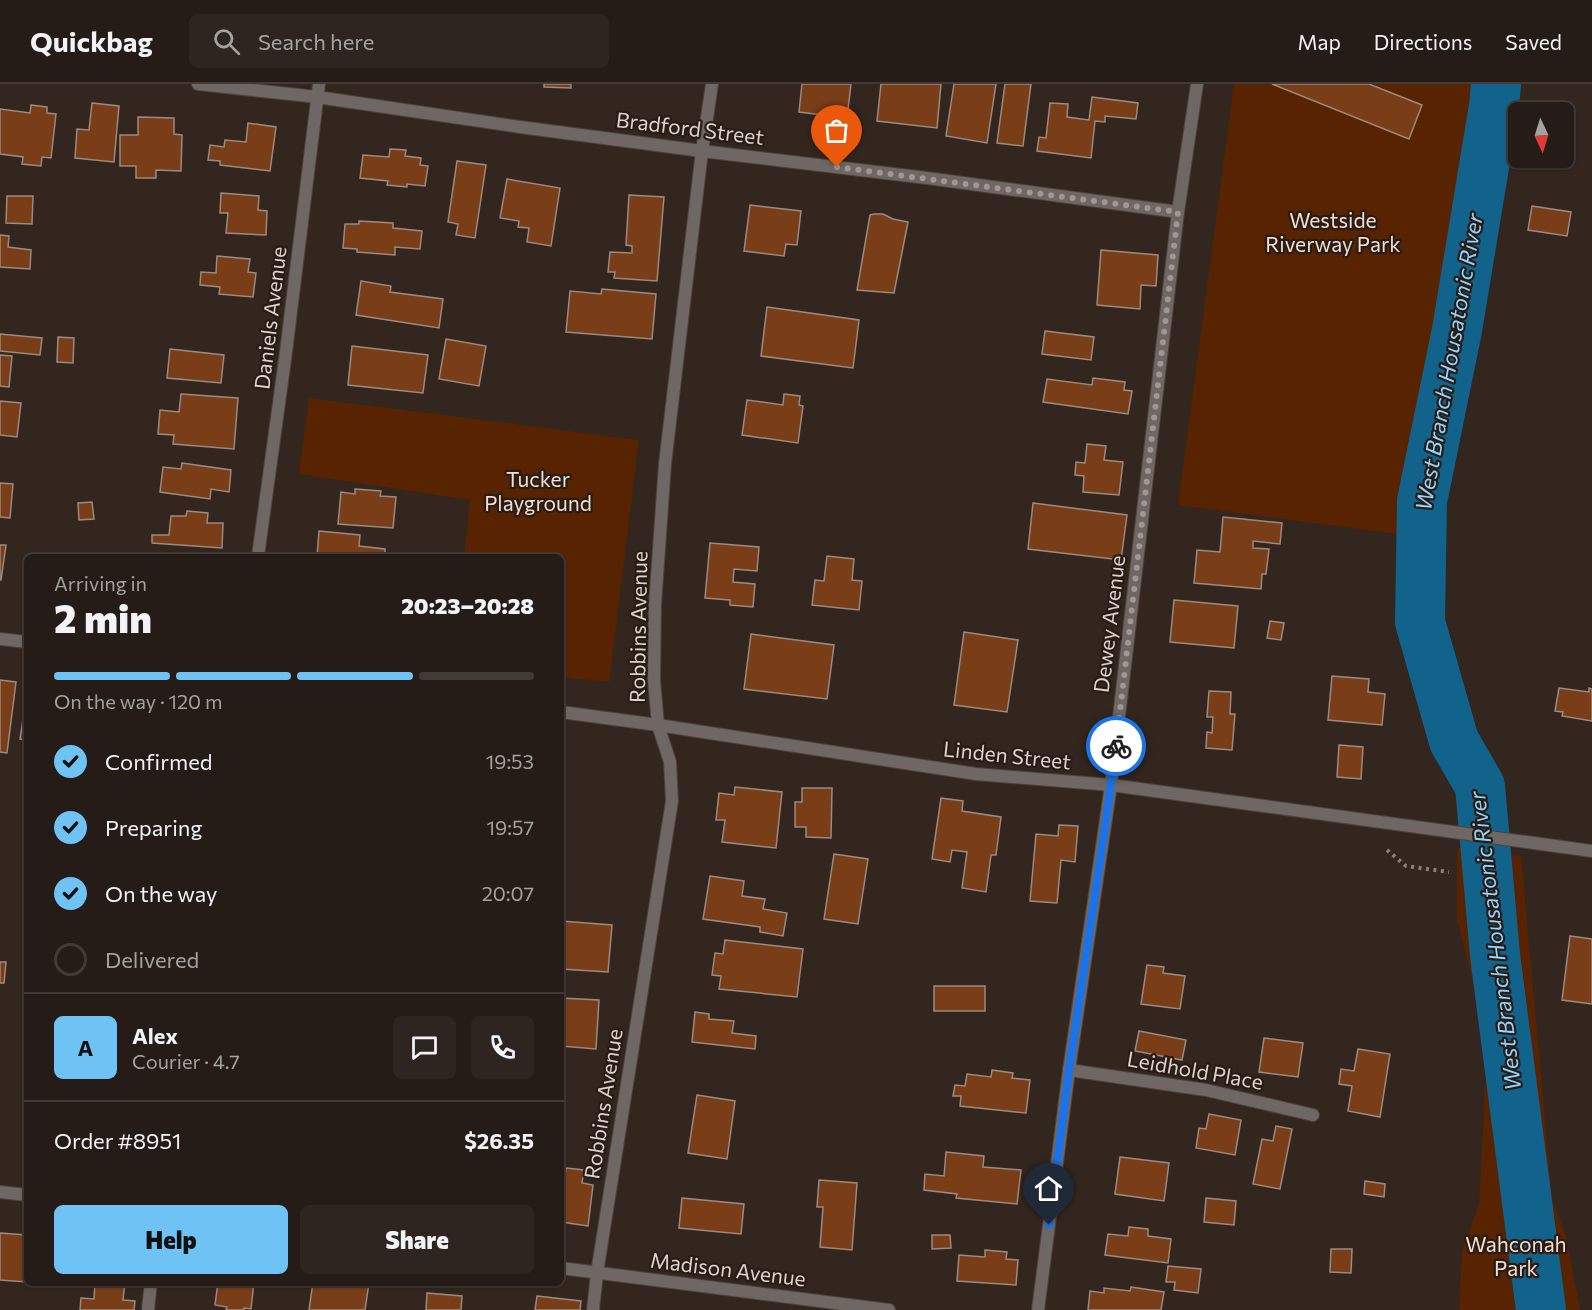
<!DOCTYPE html>
<meta charset="utf-8">
<style>
:root{--surface:#261c17;--page:#2e2520;--text:#f1f3f6;--muted:#a4a1a1;--line:#423a36;--accent:#6fc2f4}
body{margin:0;font-family:Commissioner,sans-serif;background:var(--page);color:var(--text);height:100vh;display:flex;flex-direction:column;font-size:22px;white-space:nowrap}
*{box-sizing:border-box;margin:0}
p{font-size:20px;color:var(--muted)}
.icon{flex:none;width:33px;height:33px;fill:none;stroke:currentColor;stroke-width:2;stroke-linecap:round;stroke-linejoin:round}
.map{position:relative;flex:1;overflow:hidden}
.panel{position:absolute;left:24px;top:470px;width:540px;height:732px;display:flex;flex-direction:column;background:var(--surface);border-radius:9px;box-shadow:0 2px 4px #0004,0 0 0 2px var(--line)}
.panel>*{flex:none}
.needle{width:39px;rotate:176deg}
.controls{position:absolute;left:1508px;top:18px;display:grid;gap:12px}
.controls a{display:grid;place-items:center;width:66px;height:66px;border-radius:9px;background:var(--surface);box-shadow:0 2px 4px #0004,0 0 0 2px var(--line);font-size:30px}
.pin{position:absolute;display:grid;place-items:center;width:51px;height:51px;color:#fff;margin:-62px -26px;border-radius:50% 50% 50% 0;rotate:-45deg;box-shadow:0 0 6px #0007}
.pin .icon{rotate:45deg}
.courier{position:absolute;display:grid;place-items:center;width:60px;height:60px;margin:-30px;border:4px solid #1a73e8;border-radius:50%;background:#fff;color:#222;box-shadow:0 2px 8px #0007}
.head em{font-style:normal;font-weight:800}
.head div{display:flex;flex-direction:column-reverse}
.head{display:flex;align-items:center;justify-content:space-between;height:102px;padding:0 30px}
h1{font-size:39px;font-weight:800;line-height:45px}
.bar{display:grid;grid-template-columns:repeat(4,1fr);gap:9px 6px;align-content:center;height:72px;padding:0 30px}
.bar i{height:8px;border-radius:4px;background:var(--line)}
.bar .active{background:var(--accent)}
.bar p{grid-column:span 4}
.line{display:flex;align-items:center;gap:15px;padding:0 30px;border-top:2px solid var(--line)}
.line div{flex:1}
.round{display:grid;place-items:center;flex:none;width:63px;height:63px;border-radius:9px;background:var(--page)}
ol{padding:0 30px;list-style:none}
li{display:flex;align-items:center;gap:18px;height:66px}
li p{margin-inline-start:auto}
li .icon{padding:6px;border-radius:50%;background:var(--accent);color:#111;stroke-width:4}
li:last-child{color:var(--muted)}
li i{width:33px;height:33px;border:3px solid var(--line);border-radius:50%}
.action{display:flex;gap:12px;margin-top:auto;padding:12px 30px}
.action a{flex:1;height:69px;border-radius:9px;background:var(--accent);color:#111;font-size:24px;font-weight:800;line-height:69px;text-align:center}
.action a+a{background:var(--page);color:var(--text)}
header{display:flex;align-items:center;gap:36px;box-sizing:border-box;height:84px;padding:0 30px;background:var(--surface);border-bottom:2px solid var(--line)}
header strong{font-size:28px}
nav{display:flex;gap:33px;margin-inline-start:auto;font-size:21px}
.search{width:420px;height:54px;background:var(--page);display:flex;align-items:center;gap:15px;box-sizing:border-box;padding:0 21px;border-radius:9px;color:var(--muted);font-size:22px}
.map>svg:first-child{display:block}
.green{fill:#572300}
.lines{fill:none;stroke-linecap:round;stroke-linejoin:round}
.river{stroke:#12638c;stroke-width:50}
.building{fill:#793d18;stroke:#9a8a81;stroke-width:1.5}
.minor-casing{stroke:#4e423b;stroke-width:14}
.tertiary-casing{stroke:#4e423b;stroke-width:14}
.path{stroke:#8b817b;stroke-width:4;stroke-dasharray:3 4.5;stroke-linecap:butt}
.minor{stroke:#6e6763;stroke-width:12}
.tertiary{stroke:#6e6763;stroke-width:12}
.done{stroke:#a19691;stroke-width:6;stroke-dasharray:0 10.8}
.route{stroke:#1a73e8;stroke-width:8}
.labels{text-anchor:middle;stroke-width:4.5;stroke-linejoin:round;paint-order:stroke}
.street-label{font-size:21px;fill:#dcd3ce;stroke:#291c15}
.park-label{font-size:21px;fill:#f4ddd1;stroke:#291c15}
.water-label{font-size:22px;font-style:italic;fill:#90d3fe;stroke:#291c15}
</style>
<header>
<strong>Quickbag</strong>
<div class="search"><svg class="icon" aria-label="search" viewBox="0 0 24 24"><circle cx="10" cy="10" r="6"/><path d="M15 15l6 6"/></svg>Search here</div>
<nav><a>Map</a><a>Directions</a><a>Saved</a></nav>
</header>
<div class="map">
<svg width="1592" height="1226" viewBox="0 0 1592 1226">
<rect width="100%" height="100%" fill="#33261f"/>
<!-- green -->
<g class="green">
<path d="M1234 0H1472L1412 452 1178 421Z"/>
<path d="M309 314 639 356 609 598 561 593V472H464L470 416 299 390Z"/>
<path d="M1457 764 1521 772 1552 1114 1566 1152 1580 1226H1459L1462 1167 1479 1120 1486 985 1483 940 1457 835Z"/>
</g>
<g class="lines">
<!-- river -->
<path class="river" d="M1496 0 1494 22 1457 246 1422 417 1420 538 1454 657 1480 702 1495 871 1541 1226"/>
</g>
<!-- building -->
<g class="building">
<path d="M544 0H571V4L544 3Z"/>
<path d="M802 0H851L847 34 799 28Z"/>
<path d="M881 0H941L937 44 877 37Z"/>
<path d="M954 0H996L987 59 946 52Z"/>
<path d="M1005 0H1031L1023 62 997 59Z"/>
<path d="M1272 0H1369L1422 21 1409 55Z"/>
<path d="M1092 13 1138 19 1136 35 1105 32V38L1095 37 1091 74 1037 67 1039 53 1046 54 1050 19 1068 20 1067 33 1089 36Z"/>
<path d="M92 19 119 22 114 78 75 74 77 45 89 46Z"/>
<path d="M31 21 47 23V29L56 30 51 74 42 73 41 82 22 80 23 73 0 70V25L30 29Z"/>
<path d="M138 33 174 34V50L182 51 181 87 156 86V94H136V82H120V51H138Z"/>
<path d="M248 39 276 43 270 87 220 81V77L208 76 210 61 224 63 225 56 246 58Z"/>
<path d="M390 65 406 66 405 72 421 74 420 81 428 82 425 102 407 100V103L387 101 388 97 360 94 363 71 389 73Z"/>
<path d="M457 77 486 81 475 154 456 151 458 140 448 138Z"/>
<path d="M507 95 560 104 551 162 527 158 529 144 518 143 519 137 500 134Z"/>
<path d="M221 109 259 112 258 126 267 127 266 151 226 149 228 129H220Z"/>
<path d="M629 111 664 113 657 197 614 194 615 188H608L610 168 632 169V162L626 161Z"/>
<path d="M7 112H33L32 140 6 139Z"/>
<path d="M750 121 801 127 797 161 786 160 784 172 744 167Z"/>
<path d="M1532 122 1571 128 1567 152 1528 146Z"/>
<path d="M874 130H883L893 135 908 138 894 209 857 206 870 131Z"/>
<path d="M359 137 393 139V144L422 147 420 165 395 163V171L357 168V165L343 164 345 140H359Z"/>
<path d="M0 151 9 152 8 163 31 166 30 185 0 183Z"/>
<path d="M1101 166 1158 171 1156 202 1141 201 1140 225 1097 221Z"/>
<path d="M217 172 250 175 248 188 256 189 253 213 219 210 220 203 200 201 201 188 216 189Z"/>
<path d="M361 197 391 202 390 208 443 215 439 244 356 231Z"/>
<path d="M602 205 656 210 652 255 566 248 570 207 601 210Z"/>
<path d="M767 223 859 236 853 284 761 272Z"/>
<path d="M1045 247 1094 253 1091 276 1042 270Z"/>
<path d="M0 250 42 254 40 271 0 267Z"/>
<path d="M58 253 74 254 73 279 57 278Z"/>
<path d="M446 255 486 262 479 302 439 295Z"/>
<path d="M352 262 428 271 423 309 348 301Z"/>
<path d="M170 265 224 271 221 299 167 294Z"/>
<path d="M0 271 12 272 9 303 0 302Z"/>
<path d="M1093 294 1125 298 1124 306 1132 307 1128 330 1043 318 1047 295 1092 301Z"/>
<path d="M181 310 238 314 234 365 173 360 174 351 158 350 160 326 179 328Z"/>
<path d="M784 310 800 312 799 321 803 322 798 359 742 351 747 316 783 321Z"/>
<path d="M0 317 21 319 17 353 0 351Z"/>
<path d="M1087 360 1106 362 1104 376 1123 378 1119 411 1083 408 1084 392 1075 391 1076 378 1085 379Z"/>
<path d="M182 379 231 386 229 408 211 405 210 415 160 408 163 383 181 385Z"/>
<path d="M0 399 13 400 10 434 0 433Z"/>
<path d="M355 405 381 407 380 412 396 413 393 444 338 440 341 408 355 410Z"/>
<path d="M92 418 94 435 79 436 78 419Z"/>
<path d="M1033 419 1127 431 1121 476 1028 465Z"/>
<path d="M187 427 208 429 207 439H223L222 464 152 459V451H169L171 432H186Z"/>
<path d="M1223 433 1282 439 1280 460 1253 457V464L1269 465 1266 490H1262L1261 505 1194 499 1197 466 1220 468Z"/>
<path d="M319 447 360 451 359 462 385 465V472H317Z"/>
<path d="M710 459 759 463 757 487 734 485 733 498 755 500 753 523 730 521V516L705 514Z"/>
<path d="M0 461H6L1 496H0Z"/>
<path d="M827 472 854 475 852 496 862 497 859 526 812 521 815 496 824 497Z"/>
<path d="M1174 516 1238 522 1234 564 1170 558Z"/>
<path d="M1270 537 1284 539 1281 556 1267 554Z"/>
<path d="M964 548 1018 556 1007 628 954 621Z"/>
<path d="M751 550 834 561 827 615 744 605Z"/>
<path d="M1332 592 1369 595 1368 608 1385 610 1382 641 1328 636Z"/>
<path d="M0 596 16 598 7 669 0 668Z"/>
<path d="M1559 604 1589 608V604L1592 605V637L1562 632 1563 628 1555 627Z"/>
<path d="M1209 607 1231 608 1230 630H1235L1232 666 1206 664 1207 648 1212 649 1213 633H1207Z"/>
<path d="M27 608V656L20 655Z"/>
<path d="M1339 661 1363 663 1361 695 1337 693Z"/>
<path d="M735 703 782 708 776 764 722 758 725 736H716L719 709 734 711Z"/>
<path d="M802 704H832L831 754 806 753V743H795V718H802Z"/>
<path d="M941 714 963 717 962 727 1001 733 996 771H991L986 808 962 804 967 768 952 766 950 778 932 775Z"/>
<path d="M1059 741 1078 742 1075 778 1061 776 1057 819 1030 817 1036 750 1058 752Z"/>
<path d="M834 770 868 775 858 840 824 835Z"/>
<path d="M710 792 744 797 742 812 765 815 763 825 787 829 783 852 760 848V843L703 835Z"/>
<path d="M561 837 612 841 608 888 561 885Z"/>
<path d="M1570 852 1592 855V920L1562 916Z"/>
<path d="M725 856 803 865 797 913 719 905 721 892 712 891 715 869 723 870Z"/>
<path d="M0 878H6L4 899H0Z"/>
<path d="M1147 881 1164 883 1163 889 1185 892 1180 925 1141 920Z"/>
<rect x="934" y="902" width="51" height="25"/>
<path d="M561 914 599 916 596 965 561 962Z"/>
<path d="M695 928 709 930V935L734 937 732 949 756 952 755 965 692 958Z"/>
<path d="M1139 947 1186 956 1182 976 1135 967Z"/>
<path d="M1264 954 1303 959 1298 993 1259 988Z"/>
<path d="M1358 965 1390 970 1380 1033 1348 1027 1352 1002 1339 1000 1341 985 1354 987Z"/>
<path d="M992 986 1013 989 1012 994 1030 996 1026 1029 960 1022 961 1012H953L955 1001 965 1002 967 990 991 993Z"/>
<path d="M697 1011 735 1017 727 1075 688 1069Z"/>
<path d="M1209 1030 1241 1036 1235 1071 1196 1064 1199 1044 1206 1045Z"/>
<path d="M1276 1042 1292 1045 1280 1105 1253 1100 1262 1055 1273 1057Z"/>
<path d="M946 1068 984 1072 983 1083 1021 1086 1017 1120 956 1114 957 1110 924 1106 925 1090 944 1092Z"/>
<path d="M1120 1073 1169 1079 1164 1117 1115 1110Z"/>
<path d="M566 1084 584 1086 582 1099 593 1101 588 1142 561 1138V1101H563Z"/>
<path d="M819 1096 857 1099 852 1166 820 1163 823 1123H817Z"/>
<path d="M1365 1097 1385 1100 1384 1113 1364 1110Z"/>
<path d="M682 1114 744 1120 741 1150 679 1144Z"/>
<path d="M1206 1114 1236 1117 1234 1141 1204 1138Z"/>
<path d="M1129 1143 1148 1145V1152L1171 1155 1168 1179 1105 1171 1108 1150 1128 1152Z"/>
<path d="M0 1149 27 1151V1198L0 1196Z"/>
<path d="M932 1151H950L951 1164 932 1165Z"/>
<path d="M1331 1165H1352L1351 1189 1330 1188Z"/>
<path d="M985 1166 1007 1168 1006 1175 1018 1176 1016 1201 957 1197 959 1171 985 1173Z"/>
<path d="M1168 1182 1201 1185 1198 1209 1174 1206 1175 1198H1166Z"/>
<path d="M95 1198H125L123 1216 135 1217 134 1226H80L81 1214 94 1215Z"/>
<path d="M218 1198H254L251 1225 244 1224V1226H226L227 1223 215 1221Z"/>
<path d="M313 1198 369 1199 365 1226H309Z"/>
<path d="M1131 1203 1164 1208 1161 1226H1088L1090 1207 1104 1209V1204L1130 1207Z"/>
<path d="M427 1209 462 1212 461 1226H426Z"/>
<path d="M537 1212 581 1217 580 1226H535Z"/>
</g>
<g class="lines">
<defs>
<g id="minor">
<path d="M198 0 317 13 520 43 702 67 927 94 1178 128"/>
<path d="M258 472 286 268 319 0"/>
<path d="M1069 986 1206 1006 1313 1031"/>
<path d="M0 1108 27 1111"/>
<path d="M561 1184 889 1226"/>
<path d="M148 1226 151 1198"/>
<path d="M593 1226 597 1189 672 717 670 678 658 641 654 596 655 521 665 380 702 67 712 0"/>
<path d="M1038 1226 1069 986 1111 701"/>
</g>
<g id="tertiary">
<path d="M0 555 27 558"/>
<path d="M561 628 658 641 976 690 1111 701 1592 767"/>
<path d="M1111 701 1178 128 1197 0"/>
</g>
</defs>
<!-- minor casing -->
<use href="#minor" class="minor-casing"/>
<!-- tertiary casing -->
<use href="#tertiary" class="tertiary-casing"/>
<!-- path -->
<path class="path" d="M1387 766 1406 782 1449 788"/>
<!-- minor -->
<use href="#minor" class="minor"/>
<!-- tertiary -->
<use href="#tertiary" class="tertiary"/>
</g>
<g class="lines">
<!-- done -->
<path class="done" d="M837 83 1178 128 1116 662"/>
<!-- route -->
<path class="route" d="M1049 1141 1069 986 1107 729 1116 662"/>
</g>
<g class="labels">
<!-- street labels -->
<g class="street-label">
<text transform="translate(690 45) rotate(7)" y="7">Bradford Street</text>
<text transform="translate(271 234) rotate(-83)" y="7">Daniels Avenue</text>
<text transform="translate(1110 540) rotate(-83)" y="7">Dewey Avenue</text>
<text transform="translate(639 543) rotate(-89)" y="7">Robbins Avenue</text>
<text transform="translate(1007 672) rotate(6)" y="7">Linden Street</text>
<text transform="translate(1195 987) rotate(10)" y="7">Leidhold Place</text>
<text transform="translate(604 1020) rotate(-81)" y="7">Robbins Avenue</text>
<text transform="translate(728 1186) rotate(7)" y="7">Madison Avenue</text>
</g>
<!-- park labels -->
<g class="park-label">
<text x="1333" y="144">Westside<tspan x="1333" dy="24">Riverway Park</tspan></text>
<text x="538" y="403">Tucker<tspan x="538" dy="24">Playground</tspan></text>
<text x="1516" y="1168">Wahconah<tspan x="1516" dy="24">Park</tspan></text>
</g>
<!-- water labels -->
<g class="water-label">
<text transform="translate(1449 278) rotate(-80)" y="8">West Branch Housatonic River</text>
<text transform="translate(1495 857) rotate(-97)" y="8">West Branch Housatonic River</text>
</g>
</g>
</svg>
<div class="controls">
<a><svg class="needle" viewBox="-14 -14 28 28"><path d="M0-13l5 13h-10z" fill="#e53935"/><path d="M0 13l5-13h-10z" fill="#a4a1a1"/></svg></a>
</div>
<div class="pin" style="left:837px;top:83px;background:#ea580c"><svg class="icon" aria-label="bag" viewBox="0 0 24 24"><path d="M5 8h14l-1 12H6zM9 8a3 3 0 0 1 6 0"/></svg></div>
<div class="pin" style="left:1049px;top:1141px;background:#1f2937"><svg class="icon" aria-label="home" viewBox="0 0 24 24"><path d="M3 11l9-7 9 7M6 9v11h12V9"/></svg></div>
<div class="courier" style="left:1116px;top:662px"><svg class="icon" aria-label="bike" viewBox="0 0 24 24"><circle cx="6" cy="16" r="4"/><circle cx="18" cy="16" r="4"/><path d="M6 16l4-8h5l3 8M10 8l3 8H6M13 5h3"/></svg></div>
<section class="panel">
<div class="head"><div><h1>2 min</h1><p>Arriving in</p></div><em>20:23–20:28</em></div>
<div class="bar"><i class="active"></i><i class="active"></i><i class="active"></i><i></i><p>On the way · 120 m</p></div>
<ol>
<li><svg class="icon" aria-label="check" viewBox="0 0 24 24"><path d="M5 12l5 5 9-10"/></svg>Confirmed<p>19:53</p></li>
<li><svg class="icon" aria-label="check" viewBox="0 0 24 24"><path d="M5 12l5 5 9-10"/></svg>Preparing<p>19:57</p></li>
<li><svg class="icon" aria-label="check" viewBox="0 0 24 24"><path d="M5 12l5 5 9-10"/></svg>On the way<p>20:07</p></li>
<li><i></i>Delivered</li>
</ol>
<div class="line" style="height:108px"><b class="round" style="background:var(--accent);color:#111">A</b><div><b>Alex</b><p>Courier · 4.7</p></div><a class="round"><svg class="icon" aria-label="chat" viewBox="0 0 24 24"><path d="M4 5h16v11H9l-5 4z"/></svg></a><a class="round"><svg class="icon" aria-label="phone" viewBox="0 0 24 24"><path d="M5 4h4l2 5-3 2q2 4 5 5l2-3 5 2v4C11 20 4 13 5 4z"/></svg></a></div>
<div class="line" style="height:78px"><div>Order #8951</div><b>$26.35</b></div>
<div class="action"><a>Help</a><a>Share</a></div>
</section>
</div>
